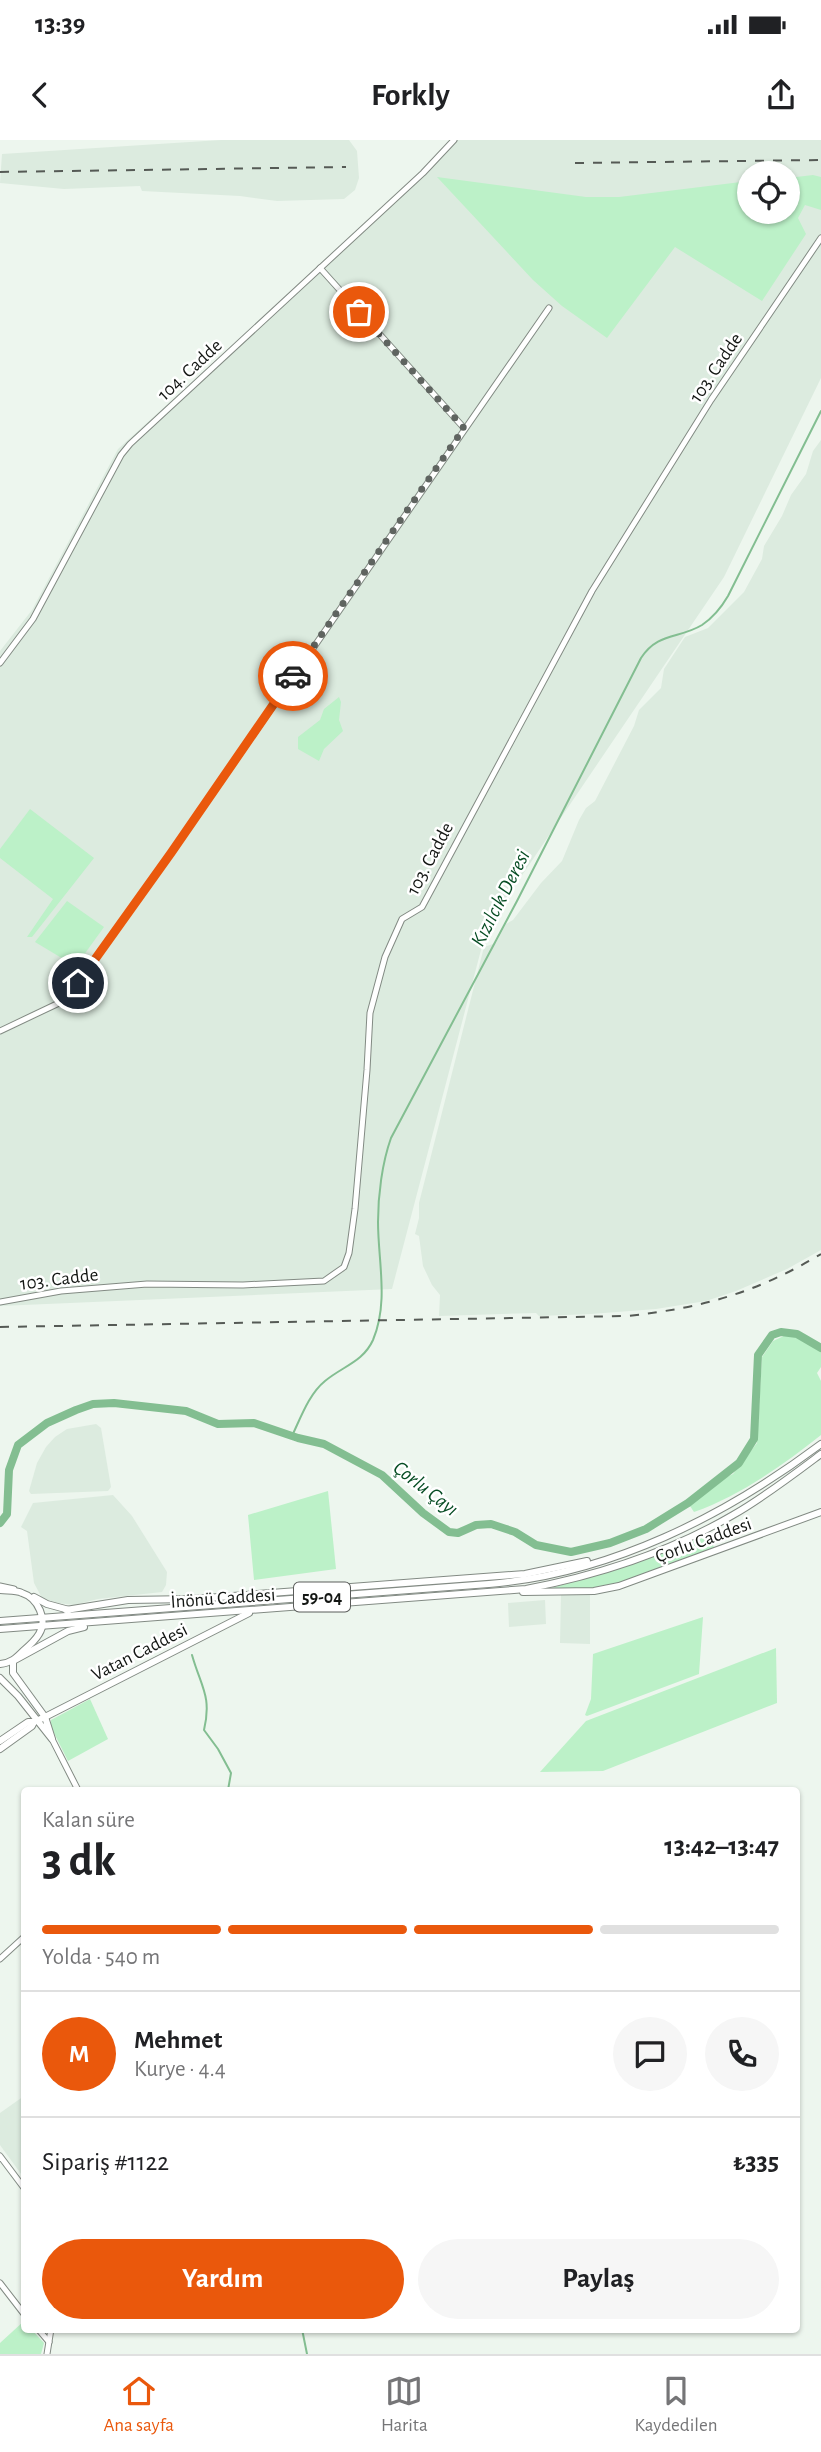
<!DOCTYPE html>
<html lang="tr">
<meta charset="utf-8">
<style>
:root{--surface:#fff;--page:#f6f6f6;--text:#202124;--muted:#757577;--line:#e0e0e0;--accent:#ea580c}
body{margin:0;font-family:"Alegreya Sans",sans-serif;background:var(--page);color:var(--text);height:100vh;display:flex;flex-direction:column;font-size:26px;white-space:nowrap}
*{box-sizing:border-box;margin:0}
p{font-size:23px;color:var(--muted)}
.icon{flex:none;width:38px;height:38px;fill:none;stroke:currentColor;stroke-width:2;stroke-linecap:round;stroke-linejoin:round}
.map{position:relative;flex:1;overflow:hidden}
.side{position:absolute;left:21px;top:1647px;width:779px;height:546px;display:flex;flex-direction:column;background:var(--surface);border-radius:7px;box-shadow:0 2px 5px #0004}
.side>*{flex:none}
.tools{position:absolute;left:737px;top:21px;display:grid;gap:14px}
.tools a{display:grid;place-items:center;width:63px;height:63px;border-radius:50%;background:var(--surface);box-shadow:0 2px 5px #0004;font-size:35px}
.pin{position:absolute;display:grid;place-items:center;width:60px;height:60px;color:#fff;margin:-30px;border:4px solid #fff;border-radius:50%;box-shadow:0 2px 7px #0007}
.courier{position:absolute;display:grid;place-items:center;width:70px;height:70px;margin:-35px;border:5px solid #ea580c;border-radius:50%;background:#fff;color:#222;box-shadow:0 2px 9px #0007}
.summary em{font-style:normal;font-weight:700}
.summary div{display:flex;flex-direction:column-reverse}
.summary{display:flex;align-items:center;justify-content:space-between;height:119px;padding:0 21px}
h1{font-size:46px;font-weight:700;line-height:52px}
.bar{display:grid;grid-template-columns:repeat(4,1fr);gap:10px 7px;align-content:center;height:84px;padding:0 21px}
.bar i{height:9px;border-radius:5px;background:var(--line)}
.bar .selected{background:var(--accent)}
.bar p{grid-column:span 4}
.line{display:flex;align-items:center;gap:18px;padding:0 21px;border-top:2px solid var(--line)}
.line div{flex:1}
.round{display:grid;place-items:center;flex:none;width:74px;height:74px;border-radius:37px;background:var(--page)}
.primary-button{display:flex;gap:14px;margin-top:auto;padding:14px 21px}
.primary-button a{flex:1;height:80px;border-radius:42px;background:var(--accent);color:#fff;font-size:28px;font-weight:700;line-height:80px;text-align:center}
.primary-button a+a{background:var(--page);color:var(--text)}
.status{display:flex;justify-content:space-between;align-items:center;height:49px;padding:0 35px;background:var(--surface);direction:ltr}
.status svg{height:19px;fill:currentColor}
header{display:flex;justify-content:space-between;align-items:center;height:91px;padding:0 21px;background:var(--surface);font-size:32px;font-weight:700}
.tab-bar{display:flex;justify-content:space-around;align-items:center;height:98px;border-top:2px solid var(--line);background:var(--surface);font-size:19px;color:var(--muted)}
.tab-bar a{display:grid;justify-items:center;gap:4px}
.tab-bar .selected{color:var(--accent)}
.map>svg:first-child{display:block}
.built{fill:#dcebdf;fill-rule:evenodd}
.green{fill:#bcf1c8}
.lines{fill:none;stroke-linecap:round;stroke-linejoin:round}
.stream{stroke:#83be91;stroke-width:2}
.river{stroke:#83be91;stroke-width:8}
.minor-casing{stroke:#828a83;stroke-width:7}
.major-casing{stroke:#828a83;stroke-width:8}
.minor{stroke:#fff;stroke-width:5}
.major{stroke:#fff;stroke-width:6}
.rail{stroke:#555a55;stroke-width:2;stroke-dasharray:9 9;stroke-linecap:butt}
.done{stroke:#5f6460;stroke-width:7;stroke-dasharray:0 12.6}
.route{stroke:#ea580c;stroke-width:9}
.labels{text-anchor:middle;stroke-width:5;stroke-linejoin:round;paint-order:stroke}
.shield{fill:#fff;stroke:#5a5c5a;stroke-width:2}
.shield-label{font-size:18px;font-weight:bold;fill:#131613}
.street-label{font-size:19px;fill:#131613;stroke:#fff}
.water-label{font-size:21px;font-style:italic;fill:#074d24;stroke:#fff}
</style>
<div class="status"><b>13:39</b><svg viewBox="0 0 49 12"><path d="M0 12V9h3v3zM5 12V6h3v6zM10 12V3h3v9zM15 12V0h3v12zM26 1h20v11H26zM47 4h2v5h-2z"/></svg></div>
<header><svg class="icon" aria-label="back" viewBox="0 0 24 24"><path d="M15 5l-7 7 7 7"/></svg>Forkly<svg class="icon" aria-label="share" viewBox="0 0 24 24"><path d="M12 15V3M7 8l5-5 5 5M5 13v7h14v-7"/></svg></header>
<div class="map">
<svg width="821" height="2214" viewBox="0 0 821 2214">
<rect width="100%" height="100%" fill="#edf6ee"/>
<!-- built -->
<g class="built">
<path d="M221 0H349L357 11 359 38 355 50 344 59 277 61 240 56 142 51 140 46 64 49 0 43 2 14Z"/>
<path d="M457 0H821V238L724 437 487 787 392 1149 0 1166V511L32 470 118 309 439 19ZM749 33H788V72H749Z"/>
<path d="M821 300V1110L787 1129 736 1151 706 1161 656 1169 591 1174 539 1176 536 1173 439 1176 440 1155 432 1145 423 1126 419 1096 415 1094 419 1078V1063L484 807 496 803 506 784 513 780 541 743 562 721 579 680 586 668 595 661 634 586 639 570 661 548 664 529 685 497 708 488 744 452 762 419 764 406 782 376 791 355 806 334 813 311Z"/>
<path d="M96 1284 101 1288 111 1347 108 1351 31 1354 29 1351 37 1323 46 1307 55 1297 67 1289Z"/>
<path d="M113 1355 132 1376 167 1432 166 1445 162 1452 98 1459 74 1465 58 1463 42 1458 34 1443 27 1391 21 1387 33 1363Z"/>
<path d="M561 1455H590V1504L560 1503Z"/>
<path d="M545 1460 546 1484 509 1487 508 1463Z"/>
<path d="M24 1956V2038L0 2005V1973Z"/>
</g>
<!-- green -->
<g class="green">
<path d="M813 35 821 37V70L805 65 798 78 806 94 762 161 675 107 607 198 562 166 533 140 437 37 586 57H619L749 41V72H788V38Z"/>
<path d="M339 557 341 562 339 580 343 591 324 609 319 621 298 609V597L320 580 324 569Z"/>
<path d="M30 669 94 718 32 797H27L53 759 0 718V709Z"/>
<path d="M67 761 104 787 78 823H70L35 802Z"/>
<path d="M788 1194 821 1207V1227L817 1233 821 1241V1295C783 1325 740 1356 694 1372L690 1366 712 1344 733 1334 757 1303 762 1217 773 1201Z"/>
<path d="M328 1351 336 1429 254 1440 248 1375Z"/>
<path d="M708 1391 715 1410C664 1429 608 1459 552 1448L616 1429Z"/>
<path d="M703 1477 699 1534 587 1576 585 1575 591 1559 593 1514Z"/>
<path d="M776 1508 777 1563 603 1631 540 1632 586 1581Z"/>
<path d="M90 1559 108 1599 68 1621 51 1587V1580Z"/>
<path d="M24 2181V2189H31L44 2203 41 2214H0V2203Z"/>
</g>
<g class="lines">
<!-- stream -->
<g class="stream">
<path d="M292 1296C301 1277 309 1254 325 1241 343 1226 363 1222 373 1200 389 1162 378 1121 378 1082 378 1056 382 1023 391 998L517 761 641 518C658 492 679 499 702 485 714 477 721 468 728 456L821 271"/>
<path d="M192 1515C201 1547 212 1556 204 1590L218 1609 231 1633 228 1650"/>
<path d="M302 2189 307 2214"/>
</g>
<!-- river -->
<path class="river" d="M0 1383 7 1374 9 1330 18 1305 47 1283 76 1270 93 1264 114 1263 186 1271 218 1284 254 1283 298 1298 324 1304 382 1335 423 1373 449 1392 458 1393 476 1385 491 1384 515 1392 536 1405 571 1412 610 1403 646 1389 688 1363 739 1323 754 1299 758 1215 772 1195 781 1192 797 1194 821 1208"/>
<defs>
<g id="minor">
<path d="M320 128 464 288"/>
<path d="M0 523 33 479 121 315 130 304 423 33 454 0"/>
<path d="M0 891 59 863 78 843 171 713 549 168"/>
<path d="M0 1162 61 1151 147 1144 243 1145 324 1141 344 1127 349 1113 355 1069 367 930 370 873 385 817 402 779 422 767 592 451 711 260 821 98"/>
<path d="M0 1446 14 1449"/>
<path d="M52 1599 78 1650"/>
<path d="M0 1819 24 1797"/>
<path d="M0 2016 24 2048"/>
<path d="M0 2143 24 2174"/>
<path d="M38 2189 49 2202"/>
<path d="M47 2214 51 2189"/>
</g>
<g id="major">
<path d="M0 1450C7 1451 16 1450 22 1453 38 1458 48 1480 39 1494 35 1501 29 1506 23 1511 16 1518 11 1523 0 1524"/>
<path d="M523 1452 594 1451 619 1446 821 1372"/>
<path d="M34 1457 47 1464 69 1470"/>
<path d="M66 1470 128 1460 192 1459 525 1434 587 1421"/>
<path d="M0 1481 489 1444C610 1434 725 1376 821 1304"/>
<path d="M0 1489 526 1449C599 1435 668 1413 733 1375 763 1358 793 1335 821 1314"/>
<path d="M0 1538 18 1556 52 1599 45 1577 13 1533V1521L68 1491 84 1487"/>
<path d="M0 1601 28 1582H34L45 1577 249 1473"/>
<path d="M0 1609 32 1586 34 1582"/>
</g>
</defs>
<!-- minor casing -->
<use href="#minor" class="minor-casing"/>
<!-- major casing -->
<use href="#major" class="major-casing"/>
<!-- minor -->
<use href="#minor" class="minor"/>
<!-- major -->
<use href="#major" class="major"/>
<!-- rail -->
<g class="rail">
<path d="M575 23 821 20"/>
<path d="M0 32 346 27"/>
<path d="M0 1187 627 1176C702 1168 756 1153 821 1114"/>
</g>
</g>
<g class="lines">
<!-- done -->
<path class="done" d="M293 536 464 288 359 172"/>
<!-- route -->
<path class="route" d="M78 843 171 713 293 536"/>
</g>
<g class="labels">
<!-- shield labels -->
<rect class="shield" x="294" y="1442.5" width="56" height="29" rx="5"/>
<g class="shield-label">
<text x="322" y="1463">59-04</text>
</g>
<!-- street labels -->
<g class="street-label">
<text transform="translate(715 227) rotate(-56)" y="7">103. Cadde</text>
<text transform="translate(189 229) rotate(-43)" y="7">104. Cadde</text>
<text transform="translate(429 718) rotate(-62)" y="7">103. Cadde</text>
<text transform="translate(59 1138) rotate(-7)" y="7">103. Cadde</text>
<text transform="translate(703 1399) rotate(-20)" y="7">Çorlu Caddesi</text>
<text transform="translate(223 1457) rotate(-4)" y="7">İnönü Caddesi</text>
<text transform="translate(139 1511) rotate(-27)" y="7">Vatan Caddesi</text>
</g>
<!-- water labels -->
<g class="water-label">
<text transform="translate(500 758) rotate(-63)" y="7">Kızılcık Deresi</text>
<text transform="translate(426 1348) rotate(38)" y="7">Çorlu Çayı</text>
</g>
</g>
</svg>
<div class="tools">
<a><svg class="icon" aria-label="locate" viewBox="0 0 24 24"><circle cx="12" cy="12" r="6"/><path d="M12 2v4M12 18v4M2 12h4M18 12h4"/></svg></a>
</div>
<div class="pin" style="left:359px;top:172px;background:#ea580c"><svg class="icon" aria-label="bag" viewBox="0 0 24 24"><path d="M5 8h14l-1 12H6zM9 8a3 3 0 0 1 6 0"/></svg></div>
<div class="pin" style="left:78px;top:843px;background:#1f2937"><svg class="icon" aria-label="home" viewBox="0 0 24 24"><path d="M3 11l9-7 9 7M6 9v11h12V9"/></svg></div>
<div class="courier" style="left:293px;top:536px"><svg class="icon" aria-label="car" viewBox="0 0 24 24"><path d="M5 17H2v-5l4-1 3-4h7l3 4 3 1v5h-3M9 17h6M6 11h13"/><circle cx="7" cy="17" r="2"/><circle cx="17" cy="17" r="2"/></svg></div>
<section class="side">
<div class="summary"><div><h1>3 dk</h1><p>Kalan süre</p></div><em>13:42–13:47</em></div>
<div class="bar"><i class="selected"></i><i class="selected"></i><i class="selected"></i><i></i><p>Yolda · 540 m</p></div>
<div class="line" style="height:126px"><b class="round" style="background:var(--accent);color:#fff">M</b><div><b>Mehmet</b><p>Kurye · 4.4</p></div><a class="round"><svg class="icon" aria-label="chat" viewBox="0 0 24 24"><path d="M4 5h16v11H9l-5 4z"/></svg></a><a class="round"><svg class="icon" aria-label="phone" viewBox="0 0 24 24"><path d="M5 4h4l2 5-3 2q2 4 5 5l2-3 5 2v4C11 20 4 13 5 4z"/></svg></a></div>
<div class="line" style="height:91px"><div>Sipariş #1122</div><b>₺335</b></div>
<div class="primary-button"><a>Yardım</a><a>Paylaş</a></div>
</section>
</div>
<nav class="tab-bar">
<a class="selected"><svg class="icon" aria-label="home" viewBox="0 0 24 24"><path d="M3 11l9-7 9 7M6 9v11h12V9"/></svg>Ana sayfa</a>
<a><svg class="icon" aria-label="map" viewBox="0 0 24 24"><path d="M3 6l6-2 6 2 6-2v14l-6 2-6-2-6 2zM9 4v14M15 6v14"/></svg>Harita</a>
<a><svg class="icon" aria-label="saved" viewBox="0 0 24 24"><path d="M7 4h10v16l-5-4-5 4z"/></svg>Kaydedilen</a>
</nav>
